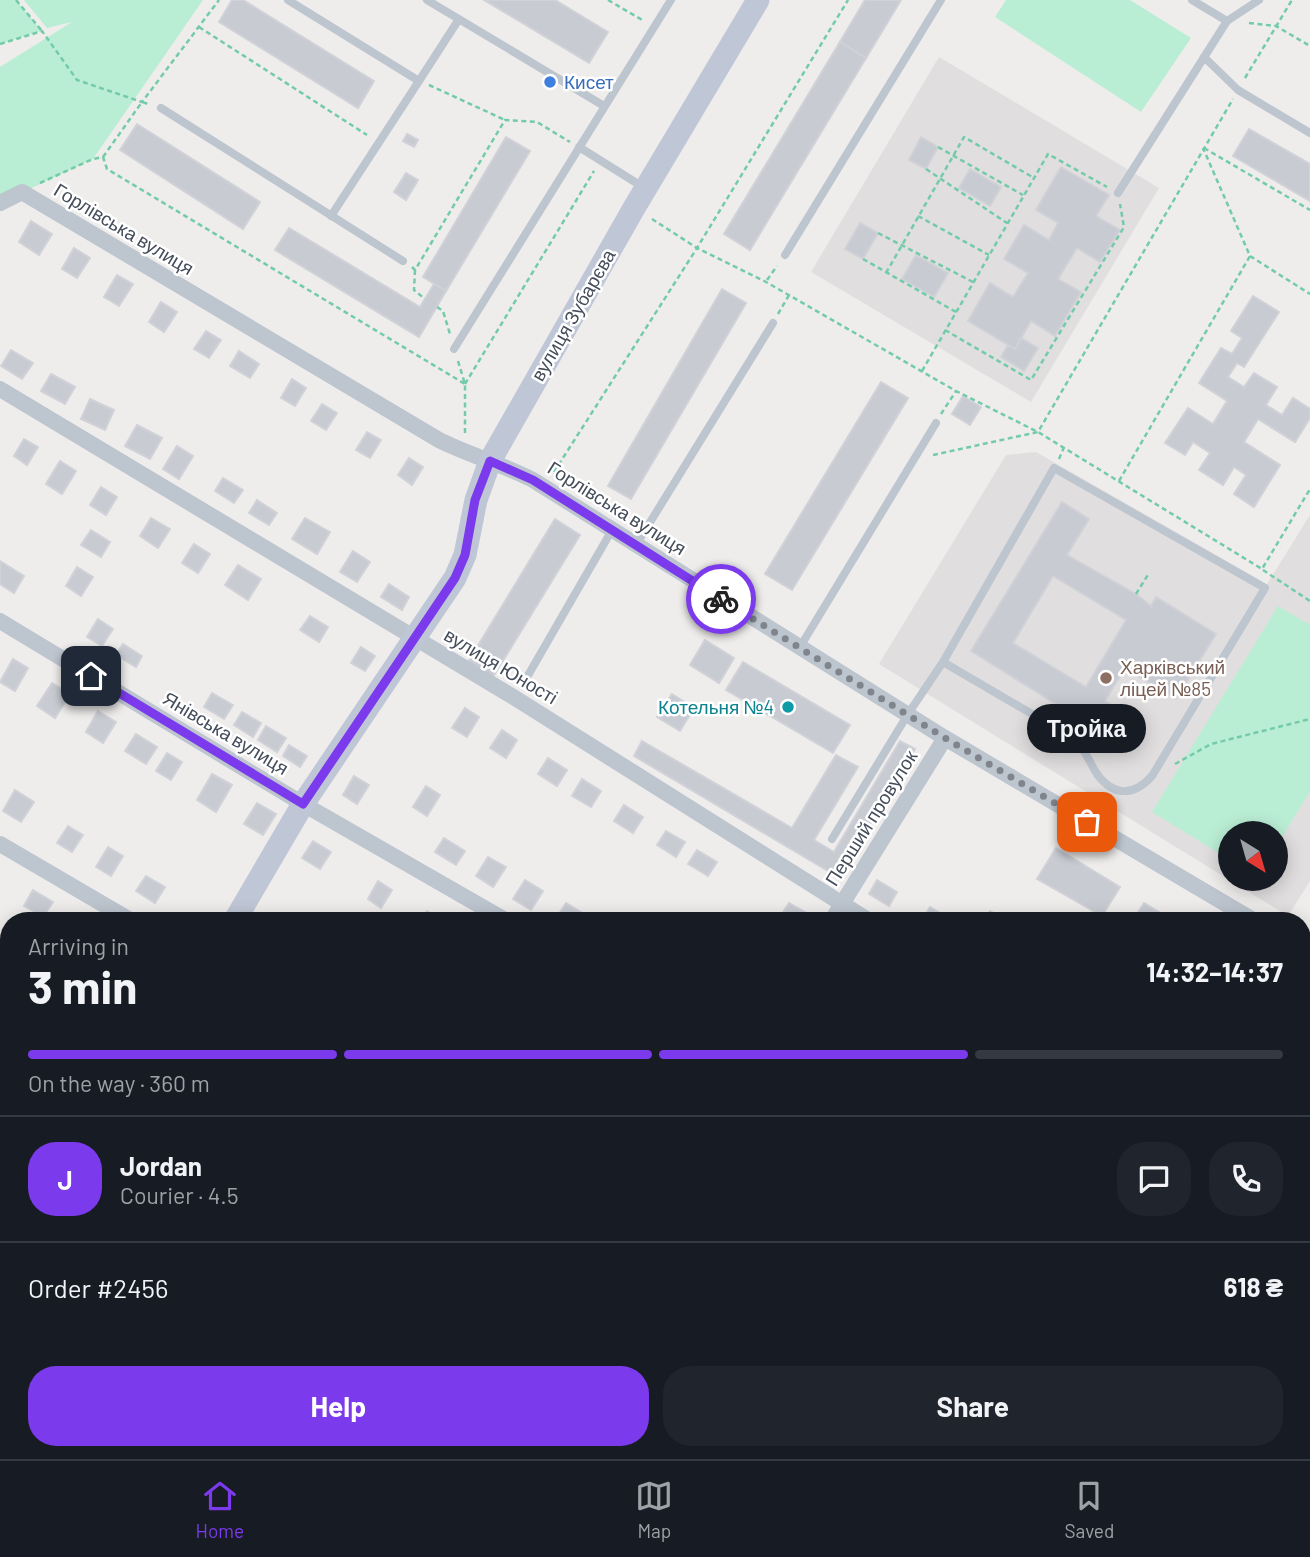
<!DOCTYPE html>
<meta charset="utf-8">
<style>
:root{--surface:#171b24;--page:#20242c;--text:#f1f3f6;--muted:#9ea1a6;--line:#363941;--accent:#7c3aed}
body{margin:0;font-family:Barlow,sans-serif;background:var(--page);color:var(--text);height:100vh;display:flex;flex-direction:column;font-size:26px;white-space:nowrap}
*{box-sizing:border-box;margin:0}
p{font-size:23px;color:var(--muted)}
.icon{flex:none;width:38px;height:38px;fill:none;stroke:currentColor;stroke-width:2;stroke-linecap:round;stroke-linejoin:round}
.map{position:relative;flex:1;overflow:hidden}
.side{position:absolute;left:0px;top:912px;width:1311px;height:548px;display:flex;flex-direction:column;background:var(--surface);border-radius:28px 28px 0 0;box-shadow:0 4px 18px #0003}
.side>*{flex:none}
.needle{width:46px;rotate:143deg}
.tools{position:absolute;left:1218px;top:821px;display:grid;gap:14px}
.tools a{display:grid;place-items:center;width:70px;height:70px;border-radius:50%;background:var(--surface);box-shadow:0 4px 18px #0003;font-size:35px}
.pin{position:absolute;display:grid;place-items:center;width:60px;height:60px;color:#fff;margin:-30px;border-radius:14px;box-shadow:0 4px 10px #0006}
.courier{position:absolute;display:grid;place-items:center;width:70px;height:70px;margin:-35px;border:5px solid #7c3aed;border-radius:50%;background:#fff;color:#222;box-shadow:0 2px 9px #0007}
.bubble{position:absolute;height:49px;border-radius:24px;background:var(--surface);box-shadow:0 4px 18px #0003;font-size:23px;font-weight:700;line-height:49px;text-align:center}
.summary em{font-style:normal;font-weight:700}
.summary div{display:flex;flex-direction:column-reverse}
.summary{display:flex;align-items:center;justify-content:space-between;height:119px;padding:0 28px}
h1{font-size:46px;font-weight:700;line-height:52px}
.bar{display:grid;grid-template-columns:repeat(4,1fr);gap:10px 7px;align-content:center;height:84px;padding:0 28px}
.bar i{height:9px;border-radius:5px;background:var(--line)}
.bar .on{background:var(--accent)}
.bar p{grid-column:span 4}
.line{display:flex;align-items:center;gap:18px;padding:0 28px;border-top:2px solid var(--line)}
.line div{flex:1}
.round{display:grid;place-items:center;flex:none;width:74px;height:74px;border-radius:28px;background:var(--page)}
.button{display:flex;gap:14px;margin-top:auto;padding:14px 28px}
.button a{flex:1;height:80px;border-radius:28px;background:var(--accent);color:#fff;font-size:28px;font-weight:700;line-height:80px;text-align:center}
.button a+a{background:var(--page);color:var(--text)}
.tabs{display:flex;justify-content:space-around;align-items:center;height:98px;border-top:2px solid var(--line);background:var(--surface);font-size:19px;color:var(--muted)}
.tabs a{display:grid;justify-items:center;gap:4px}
.tabs .on{color:var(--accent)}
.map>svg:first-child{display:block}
.education{fill:#e0dede;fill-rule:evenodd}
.green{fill:#baeed4}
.building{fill:#c9cbd3;stroke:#d0d2d8;stroke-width:2;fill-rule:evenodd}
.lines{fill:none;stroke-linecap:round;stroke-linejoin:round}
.path{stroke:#73cbaa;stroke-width:2.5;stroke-dasharray:5 3.5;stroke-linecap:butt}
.lane{stroke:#bdc5cf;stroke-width:8}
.street{stroke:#bdc5cf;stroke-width:16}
.secondary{stroke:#bfc7d6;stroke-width:23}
.done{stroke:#80858d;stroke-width:7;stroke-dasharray:0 12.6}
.route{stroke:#7c3aed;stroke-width:9}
.shop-dot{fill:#3f7fe0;stroke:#fff;stroke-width:2.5}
.education-dot{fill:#8d6e63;stroke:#fff;stroke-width:2.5}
.culture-dot{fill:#0f9aa8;stroke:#fff;stroke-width:2.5}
.labels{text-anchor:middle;stroke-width:5;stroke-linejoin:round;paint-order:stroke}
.shop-label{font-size:19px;fill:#366cbe;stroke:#fff;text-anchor:start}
.street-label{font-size:19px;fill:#454d5a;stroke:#fff}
.education-label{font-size:19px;fill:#785e54;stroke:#fff;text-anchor:start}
.culture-label{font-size:19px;fill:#0d838f;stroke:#fff;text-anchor:end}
</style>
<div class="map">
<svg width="1310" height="1459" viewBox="0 0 1310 1459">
<rect width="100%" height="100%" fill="#efedec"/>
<!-- education -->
<g class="education">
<path d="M939 57 1159 188 1031 402 811 272Z"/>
<path d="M1036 452 1267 584 1310 515V881L1288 916 879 664 1006 455ZM1230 833H1276V878H1230Z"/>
<path d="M1310 1340V1459H1256L1243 1451H1302V1353Z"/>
</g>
<!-- green -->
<g class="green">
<path d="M0 0H16L42 31 0 44Z"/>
<path d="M24 0H203L93 159 0 203V67L72 22 47 28Z"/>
<path d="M1006 0H1130L1191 38 1141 112 995 17Z"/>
<path d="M1278 606 1310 625V791L1276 847V833H1230V860L1152 812Z"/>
</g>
<!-- building -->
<g class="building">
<path d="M232 0H243L374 81 358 108 219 22Z"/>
<path d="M484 0H555L608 32 589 63Z"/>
<path d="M865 0H901L866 58 840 42Z"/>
<path d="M840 42 866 58 750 250 724 234Z"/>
<path d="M137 124 260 202 243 229 120 150Z"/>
<path d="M1249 129 1310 164V201L1233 156Z"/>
<path d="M407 134 418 140 414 147 403 141Z"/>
<path d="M506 137 530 151 446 291 423 277Z"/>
<path d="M921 137 938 147 926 169 909 160Z"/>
<path d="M1061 167 1109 195 1096 216 1120 230 1100 262 1077 248 1058 279 1081 292 1055 336 1031 321 1015 349 968 321 990 283 1013 297 1028 273 1004 259 1024 225 1049 240 1058 223 1036 210Z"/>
<path d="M970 169 1001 187 990 206 959 188Z"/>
<path d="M406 173 418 180 406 200 394 192Z"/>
<path d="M31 221 52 234 39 255 19 242Z"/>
<path d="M860 223 878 233 863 259 845 249Z"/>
<path d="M289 228 420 307 434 284 446 291 419 337 275 250Z"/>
<path d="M74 248 90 258 77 278 62 269Z"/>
<path d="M916 255 948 273 934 297 902 279Z"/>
<path d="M117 275 133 284 119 306 104 297Z"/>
<path d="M722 289 746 303 631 499 608 486Z"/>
<path d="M1253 296 1279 312 1244 367 1237 363 1228 377 1244 387 1254 373 1277 387 1266 405 1282 415 1293 398 1310 409V418L1295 442 1258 419 1244 442 1280 465 1254 507 1234 494 1246 475 1234 467 1223 485 1199 470 1210 453 1193 442 1185 455 1165 443 1188 408 1213 424 1227 401 1199 383 1221 348 1232 354 1242 338 1231 331Z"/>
<path d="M161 302 177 312 164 332 149 322Z"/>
<path d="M206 331 221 340 209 358 194 349Z"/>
<path d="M1021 338 1038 348 1024 371 1001 357 1008 345 1015 349Z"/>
<path d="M11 350 33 363 22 379 1 366Z"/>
<path d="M239 351 259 364 250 378 230 366Z"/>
<path d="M51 374 75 387 65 404 41 391Z"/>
<path d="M292 379 306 388 295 406 281 398Z"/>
<path d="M881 382 908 398 792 590 765 574Z"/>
<path d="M963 396 981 407 970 425 952 414Z"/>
<path d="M90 399 114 410 105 430 81 419Z"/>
<path d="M322 404 337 413 326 430 311 421Z"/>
<path d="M137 425 162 438 150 459 125 446Z"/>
<path d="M367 432 381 440 370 458 356 450Z"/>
<path d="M24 439 38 447 27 465 14 456Z"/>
<path d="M177 446 193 456 179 479 163 469Z"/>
<path d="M409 458 423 467 412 485 398 475Z"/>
<path d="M60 461 76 471 62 494 46 484Z"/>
<path d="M223 478 243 490 234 503 215 491Z"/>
<path d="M101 487 117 497 106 515 90 505Z"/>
<path d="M257 500 277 513 269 525 249 513Z"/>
<path d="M1062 502 1089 519 1067 555 1136 594 1151 606 1156 597 1216 634 1176 699 1125 668 1105 701 1127 714 1112 739 971 651ZM1053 576 1126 620 1086 687 1013 643Z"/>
<path d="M151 518 170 529 158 548 140 536Z"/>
<path d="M305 518 330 532 317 554 292 539Z"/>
<path d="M555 519 580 535 493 677 468 662Z"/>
<path d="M91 530 110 542 101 557 81 545Z"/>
<path d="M194 544 210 554 198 573 182 563Z"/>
<path d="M353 551 370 562 357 582 340 572Z"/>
<path d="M0 561 24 576 14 593 0 584Z"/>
<path d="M238 565 261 579 248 600 225 585Z"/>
<path d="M77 567 93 577 81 596 66 586Z"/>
<path d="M389 584 409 597 402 610 381 597Z"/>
<path d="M310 616 328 627 319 642 300 630Z"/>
<path d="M98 619 113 629 102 646 87 637Z"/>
<path d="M705 640 734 658 719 683 690 665Z"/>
<path d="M123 644 142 656 136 667 116 655Z"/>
<path d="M361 647 375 656 365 671 351 663Z"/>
<path d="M13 659 28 668 15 691 0 682Z"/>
<path d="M743 662 850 725 833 753 726 690Z"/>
<path d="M52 683 70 694 55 718 37 706Z"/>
<path d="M212 693 233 705 224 719 204 707Z"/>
<path d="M672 694 694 708 680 731 657 717Z"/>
<path d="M465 708 479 717 467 737 452 728Z"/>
<path d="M98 711 116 722 103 743 86 732Z"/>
<path d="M242 712 261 723 253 737 234 725Z"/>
<path d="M266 726 286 738 277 752 258 740Z"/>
<path d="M502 730 517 740 506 758 490 748Z"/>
<path d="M136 734 157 747 146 764 125 751Z"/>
<path d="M642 741 792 828 836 755 858 767 814 840 834 852 900 741 915 749 838 877 634 756Z"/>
<path d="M289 745 307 756 300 767 283 756Z"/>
<path d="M167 753 182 762 171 780 156 771Z"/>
<path d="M548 758 567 770 557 786 538 774Z"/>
<path d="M212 774 232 785 216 812 197 800Z"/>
<path d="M354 776 369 785 357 804 343 795Z"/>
<path d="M582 779 601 791 591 807 572 796Z"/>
<path d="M426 786 440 795 427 816 413 807Z"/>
<path d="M15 790 34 802 21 822 3 811Z"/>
<path d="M257 803 276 814 263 835 244 824Z"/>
<path d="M624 805 643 817 633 833 614 821Z"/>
<path d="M68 826 83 835 72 852 57 843Z"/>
<path d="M666 831 685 842 676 857 657 845Z"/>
<path d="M444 838 465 851 456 865 435 852Z"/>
<path d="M313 841 331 852 320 869 302 858Z"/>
<path d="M108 847 123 856 111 876 96 867Z"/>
<path d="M1056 848 1120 887 1102 916 1037 879Z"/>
<path d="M697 850 717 862 708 876 688 864Z"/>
<path d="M488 857 506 867 493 887 476 876Z"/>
<path d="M146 876 165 887 155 903 136 891Z"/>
<path d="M525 880 543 891 531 910 513 899Z"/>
<path d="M877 880 897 892 889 906 869 894Z"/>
<path d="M378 881 392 890 381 908 368 899Z"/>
<path d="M33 890 53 902 43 917 24 906Z"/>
<path d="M566 903 586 915 582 920H555Z"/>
<path d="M789 903 805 912 800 920H778Z"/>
<path d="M1144 903 1159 912 1154 920H1133Z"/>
<path d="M930 907 945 916 942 920H922Z"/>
<path d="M427 911 442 920H422Z"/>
<path d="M990 911 1006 920H984Z"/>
<path d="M6 1211 9 1213V1234L0 1230V1223Z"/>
<path d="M4 1385 9 1387V1451H31L28 1459H0V1443L3 1435 0 1434V1394Z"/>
<path d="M164 1451H233L250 1459H182Z"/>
<path d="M392 1451H393L407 1459H387Z"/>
<path d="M886 1451H912L907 1459H882Z"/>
<path d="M1097 1451H1105L1114 1456 1112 1459H1092Z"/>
</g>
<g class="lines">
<!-- path -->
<g class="path">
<path d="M16 0 42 31"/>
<path d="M608 0 644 21"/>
<path d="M1249 23 1276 26 1310 46"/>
<path d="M199 27 367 135"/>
<path d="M0 44 42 31 77 80 142 102 219 0"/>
<path d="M1245 78 1292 0"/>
<path d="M429 85 505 120"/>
<path d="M938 147 1023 195"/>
<path d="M1204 148 1310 210"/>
<path d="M103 157 142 102 148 104"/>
<path d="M926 169 1007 223"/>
<path d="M40 183 93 159 103 157 107 169 465 384"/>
<path d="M918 216 989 255"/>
<path d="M652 219 697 248 766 282 956 391 1038 432 1262 569 1310 489"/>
<path d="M878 233 973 282"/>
<path d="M1250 256 1310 294"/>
<path d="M863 259 956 312"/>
<path d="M412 267 415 270 505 120 537 122 570 142"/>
<path d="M415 270 414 290 425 299"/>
<path d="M886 273 964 137 1034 178"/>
<path d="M767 280 777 266"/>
<path d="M437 307 443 311 450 334"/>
<path d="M778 314 789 295"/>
<path d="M945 330 1031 380 1124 227 1120 204"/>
<path d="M458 361 465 384V434"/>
<path d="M922 371 1048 154 1107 187"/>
<path d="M465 384 594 171"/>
<path d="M941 414 956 391"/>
<path d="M933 455 1038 432 1233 99"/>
<path d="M1059 459 1064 447"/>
<path d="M554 472 697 248 848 0"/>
<path d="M1119 481 1250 256 1203 148"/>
<path d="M1263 570 1310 601"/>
<path d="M1136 594 1149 573"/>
<path d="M1175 764 1211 744 1310 719"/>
<path d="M1211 1451 1223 1459"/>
<path d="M1230 1459 1231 1451"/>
</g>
<!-- lane -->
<g class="lane">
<path d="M288 0 419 81 459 19"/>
<path d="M427 0 604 106"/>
<path d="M1192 0 1227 21"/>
<path d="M1204 57 1238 90 1310 133"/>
<path d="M161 108 403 261"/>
<path d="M579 147 643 187"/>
<path d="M1118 193 1227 21 1259 0"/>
<path d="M331 216 419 81"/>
<path d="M785 255 941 0"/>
<path d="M454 349 671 0"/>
<path d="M636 545 773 323"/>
<path d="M800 647 936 423"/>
<path d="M523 684 612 530"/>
<path d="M832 839 908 714 943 662 1054 468 1265 588 1152 776C1134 796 1114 797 1097 774 1092 767 1089 758 1083 750 1079 745 1073 740 1068 735L943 662"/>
<path d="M112 1451 127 1459"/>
<path d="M62 1459 63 1451"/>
</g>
<!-- street -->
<g class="street">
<path d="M0 203 22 192 439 440C469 455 502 464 533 480L945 738 1253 920"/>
<path d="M0 389 515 698 868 920"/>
<path d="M0 621 303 804 505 920"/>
<path d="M0 844 130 920"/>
<path d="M832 920 945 738"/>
<path d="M1302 949 1310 954"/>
<path d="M0 1051 9 1056"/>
<path d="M1302 1186 1310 1191"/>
<path d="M1302 1221 1310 1208"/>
<path d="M0 1262 9 1267"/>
<path d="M0 1357 9 1360"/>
<path d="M283 1451 299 1459"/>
<path d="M659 1451 673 1459"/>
<path d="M1024 1451 1038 1459"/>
<path d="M516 1459 521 1451"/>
<path d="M1156 1459 1161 1451"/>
</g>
<!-- secondary -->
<g class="secondary">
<path d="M235 920 303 804 455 578 465 555 476 500 490 461 634 208 758 0"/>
<path d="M0 1321 9 1306"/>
</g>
</g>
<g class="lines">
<!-- done -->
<path class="done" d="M721 599 945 738 1087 822"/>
<!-- route -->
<path class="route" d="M91 676 303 804 455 578 465 555 475 500 490 461 533 480 721 599"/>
</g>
<!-- markers -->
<circle class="shop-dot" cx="550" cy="82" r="7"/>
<circle class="education-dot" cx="1106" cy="678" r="7"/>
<circle class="culture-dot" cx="788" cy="707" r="7"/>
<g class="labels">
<!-- shop labels -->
<g class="shop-label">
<text x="564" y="89">Кисет</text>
</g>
<!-- street labels -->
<g class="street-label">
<text transform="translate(124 229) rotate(31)" y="7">Горлівська вулиця</text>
<text transform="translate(573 315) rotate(-60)" y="7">вулиця Зубарєва</text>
<text transform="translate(617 508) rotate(32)" y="7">Горлівська вулиця</text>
<text transform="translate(501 666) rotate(31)" y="7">вулиця Юності</text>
<text transform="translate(226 733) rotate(31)" y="7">Янівська вулиця</text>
<text transform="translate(871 818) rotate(-58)" y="7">Перший провулок</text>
</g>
<!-- education labels -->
<g class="education-label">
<text x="1120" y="674">Харківський<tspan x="1120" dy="22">ліцей №85</tspan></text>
</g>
<!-- culture labels -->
<g class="culture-label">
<text x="774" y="714">Котельня №4</text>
</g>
</g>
</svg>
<div class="tools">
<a><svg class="needle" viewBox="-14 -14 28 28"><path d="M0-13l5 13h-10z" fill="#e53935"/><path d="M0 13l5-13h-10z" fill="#9ea1a6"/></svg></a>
</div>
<div class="pin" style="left:1087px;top:822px;background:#ea580c"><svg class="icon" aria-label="bag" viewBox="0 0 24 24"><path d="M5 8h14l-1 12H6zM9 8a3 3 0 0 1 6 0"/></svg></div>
<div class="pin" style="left:91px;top:676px;background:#1f2937"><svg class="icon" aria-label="home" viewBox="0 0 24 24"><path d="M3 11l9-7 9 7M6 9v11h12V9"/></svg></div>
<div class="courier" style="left:721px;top:599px"><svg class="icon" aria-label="bike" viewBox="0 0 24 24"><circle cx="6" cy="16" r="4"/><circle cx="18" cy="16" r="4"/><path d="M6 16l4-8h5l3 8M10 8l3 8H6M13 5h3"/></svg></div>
<div class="bubble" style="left:1027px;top:704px;width:119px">Тройка</div>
<section class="side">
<div class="summary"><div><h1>3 min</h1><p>Arriving in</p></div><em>14:32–14:37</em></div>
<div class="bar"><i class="on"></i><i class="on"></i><i class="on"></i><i></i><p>On the way · 360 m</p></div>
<div class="line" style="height:126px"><b class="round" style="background:var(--accent);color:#fff">J</b><div><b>Jordan</b><p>Courier · 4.5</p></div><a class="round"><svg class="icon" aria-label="chat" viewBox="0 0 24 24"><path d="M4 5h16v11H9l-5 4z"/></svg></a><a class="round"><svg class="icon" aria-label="phone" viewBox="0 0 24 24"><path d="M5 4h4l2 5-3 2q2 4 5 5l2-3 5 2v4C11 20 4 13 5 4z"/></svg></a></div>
<div class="line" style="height:91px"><div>Order #2456</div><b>618 ₴</b></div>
<div class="button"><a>Help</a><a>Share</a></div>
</section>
</div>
<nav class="tabs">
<a class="on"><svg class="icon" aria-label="home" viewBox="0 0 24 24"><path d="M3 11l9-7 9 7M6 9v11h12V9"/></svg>Home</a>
<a><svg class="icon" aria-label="map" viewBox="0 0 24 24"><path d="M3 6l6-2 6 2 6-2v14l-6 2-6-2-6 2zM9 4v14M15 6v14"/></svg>Map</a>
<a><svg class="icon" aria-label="saved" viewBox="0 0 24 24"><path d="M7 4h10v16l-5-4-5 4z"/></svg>Saved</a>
</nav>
